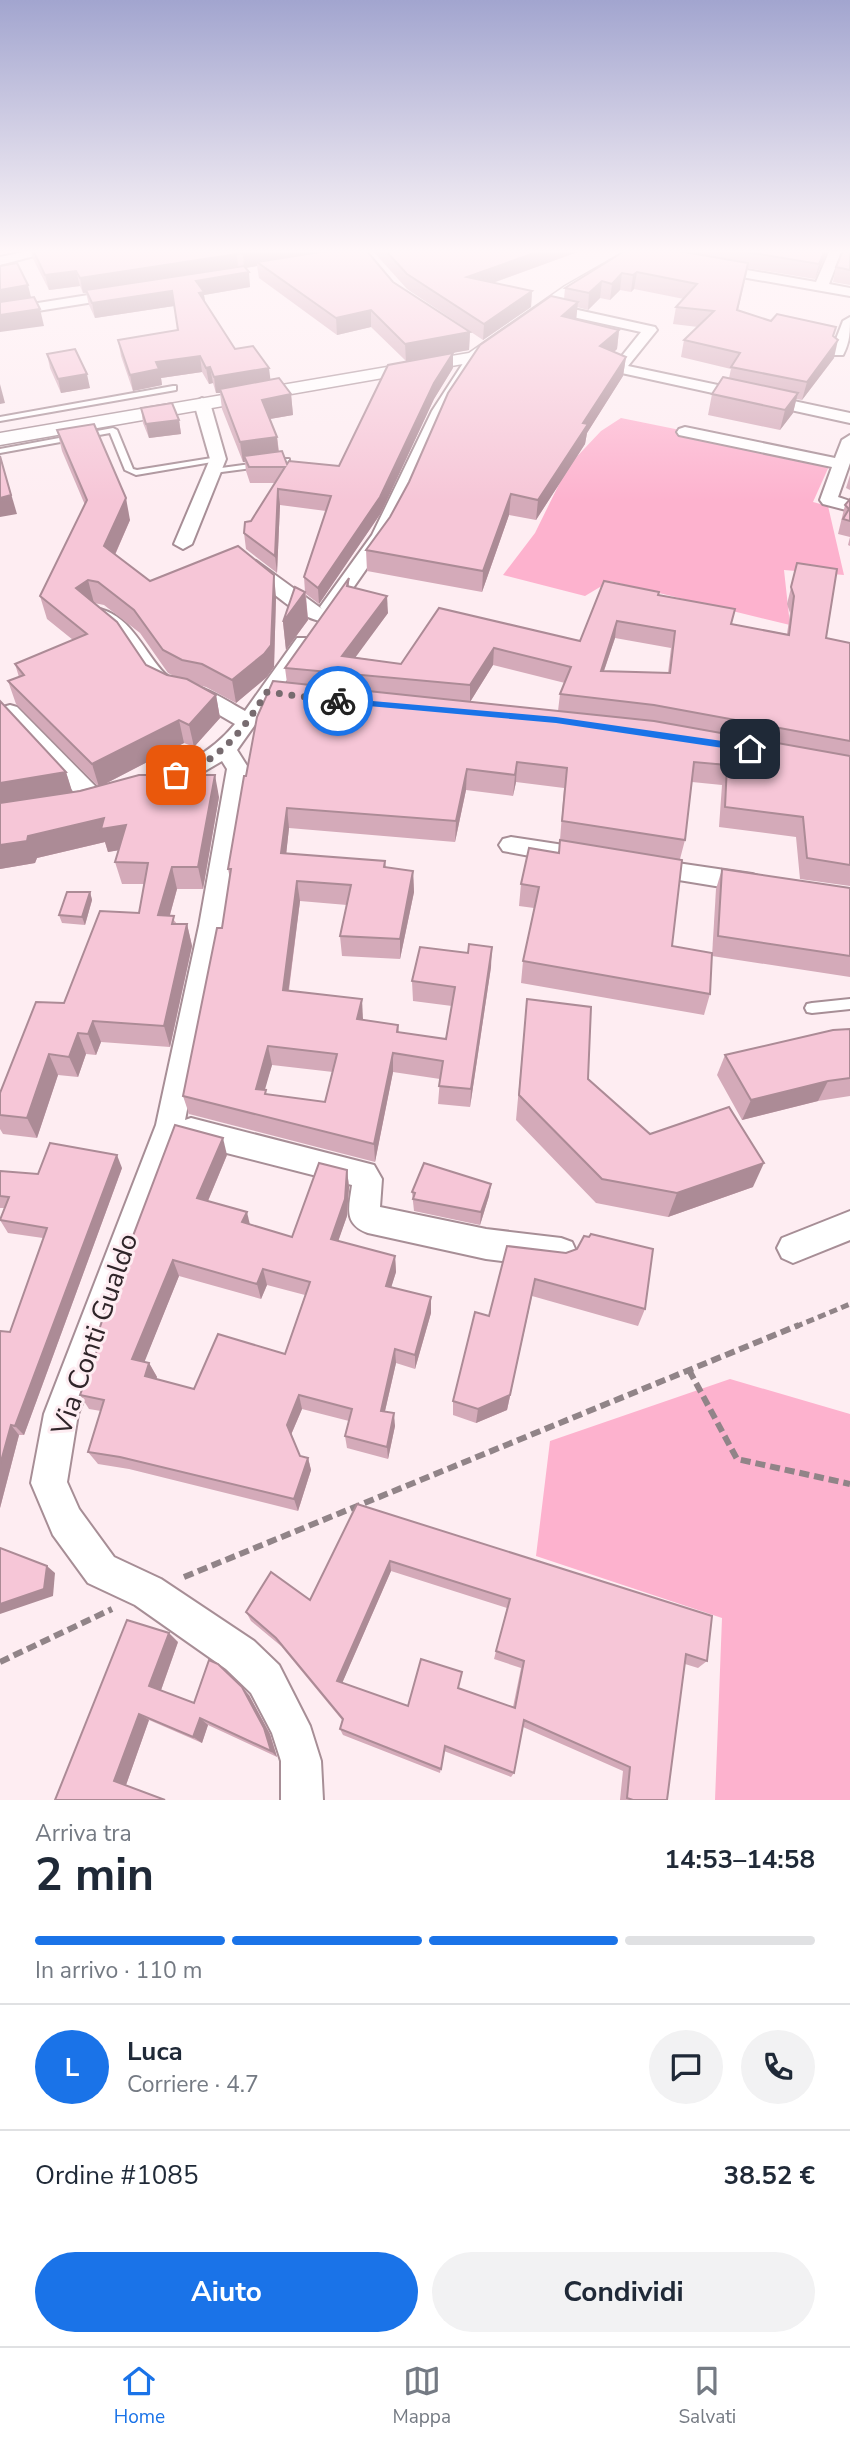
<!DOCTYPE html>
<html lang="it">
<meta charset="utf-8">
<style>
:root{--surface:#fff;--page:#f2f2f3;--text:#1f2937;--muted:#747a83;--line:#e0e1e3;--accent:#1a73e8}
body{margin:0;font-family:"Nunito Sans",sans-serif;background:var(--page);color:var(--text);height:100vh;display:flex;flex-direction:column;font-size:26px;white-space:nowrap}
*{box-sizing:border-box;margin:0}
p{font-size:23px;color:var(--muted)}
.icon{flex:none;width:38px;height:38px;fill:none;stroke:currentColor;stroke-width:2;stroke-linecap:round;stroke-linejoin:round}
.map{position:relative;height:1800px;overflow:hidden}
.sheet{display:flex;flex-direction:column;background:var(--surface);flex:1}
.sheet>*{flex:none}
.pin{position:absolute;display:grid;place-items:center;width:60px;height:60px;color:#fff;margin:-30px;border-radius:14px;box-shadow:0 4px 10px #0006}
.courier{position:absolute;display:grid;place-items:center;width:70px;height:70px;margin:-35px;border:5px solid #1a73e8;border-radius:50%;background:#fff;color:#222;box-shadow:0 2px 9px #0007}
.overview em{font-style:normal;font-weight:700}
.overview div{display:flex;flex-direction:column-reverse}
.overview{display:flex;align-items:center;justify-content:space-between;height:119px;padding:0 35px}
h1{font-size:46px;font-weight:700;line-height:52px}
.bar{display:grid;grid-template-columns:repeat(4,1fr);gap:10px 7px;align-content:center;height:84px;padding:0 35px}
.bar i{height:9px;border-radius:5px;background:var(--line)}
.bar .on{background:var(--accent)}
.bar p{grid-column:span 4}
.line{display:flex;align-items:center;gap:18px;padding:0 35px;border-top:2px solid var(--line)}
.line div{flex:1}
.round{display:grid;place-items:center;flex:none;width:74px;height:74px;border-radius:37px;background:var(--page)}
.cta{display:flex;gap:14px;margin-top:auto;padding:14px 35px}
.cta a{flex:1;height:80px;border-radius:42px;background:var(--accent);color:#fff;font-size:28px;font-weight:700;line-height:80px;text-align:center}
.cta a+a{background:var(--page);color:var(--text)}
.tab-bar{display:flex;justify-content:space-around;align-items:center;height:98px;border-top:2px solid var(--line);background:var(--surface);font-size:19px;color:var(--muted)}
.tab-bar a{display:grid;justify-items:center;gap:4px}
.tab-bar .on{color:var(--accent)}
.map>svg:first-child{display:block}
.green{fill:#fdb2ce}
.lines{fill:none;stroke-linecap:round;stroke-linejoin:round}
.service-casing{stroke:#a78e96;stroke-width:4}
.minor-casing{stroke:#a78e96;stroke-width:4}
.tertiary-casing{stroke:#a78e96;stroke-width:3}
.path-far1{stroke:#918488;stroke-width:5;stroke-dasharray:8 4.5;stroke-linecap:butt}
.path{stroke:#918488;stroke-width:6;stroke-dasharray:10 5;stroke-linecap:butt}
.service{fill:#fff;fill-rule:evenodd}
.minor{fill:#fff;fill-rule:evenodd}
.tertiary{fill:#fff;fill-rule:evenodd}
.wall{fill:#d4aab9;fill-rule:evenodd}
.shaded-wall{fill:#ac8b96}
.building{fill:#f6c6d7;stroke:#ac8b96;stroke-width:2;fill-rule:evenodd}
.route{fill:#1a73e8}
.done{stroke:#776b6f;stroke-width:7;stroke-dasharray:0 12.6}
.labels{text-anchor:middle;stroke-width:6;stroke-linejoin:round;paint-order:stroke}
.near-street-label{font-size:28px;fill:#2f2529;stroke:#feedf2}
</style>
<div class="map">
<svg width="850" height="1800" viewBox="0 0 850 1800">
<rect width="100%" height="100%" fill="#feedf2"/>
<!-- green -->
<g class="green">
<path d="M621 418 754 445 830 464 813 502 828 506 844 575 784 570 790 625 610 581 585 596 503 575 535 533 568 466 601 431Z"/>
<path d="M730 1379 850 1414V1800H715L722 1618 536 1556 550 1441Z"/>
</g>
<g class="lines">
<defs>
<g id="service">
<path d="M173 386H176V390L0 421V417Z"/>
<path d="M113 428 117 430 133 469 137 470 218 457 222 459 218 461 136 475 125 470 110 433 0 453V449Z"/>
<path d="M286 459H289V463L214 473 210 471 214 469Z"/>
<path d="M850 999V1009L812 1013 807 1012 805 1008 807 1004 812 1003Z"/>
</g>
<g id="minor">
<path d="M33 250H57L0 265V257Z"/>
<path d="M830 250H842L829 284 850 288V296L713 272 707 268 713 264 816 282Z"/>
<path d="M120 290 125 291V297L0 317V309Z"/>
<path d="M546 303 655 327 657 330 628 366 850 413V423L617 372 613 367 641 332 541 310V304Z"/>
<path d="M850 317C850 331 850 342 843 355H833L831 352 843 321Z"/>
<path d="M474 353 481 357 447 411 390 535 337 611 329 612 333 617 330 621C306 627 262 583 244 569L241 565 244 561H256L322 609 320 607 372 535 432 411 469 354Z"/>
<path d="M202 398 210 403 226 459 192 544 183 549 174 544 210 459 194 403Z"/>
<path d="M685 427 835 458 842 440 850 435V463L838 497 850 501V511L823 504 820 500 832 467 679 435 677 432 679 429Z"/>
<path d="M100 609C133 618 144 653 165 674 176 685 193 684 206 690 219 695 232 704 245 711L297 638H311L314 642 237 750 249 769 223 926 185 1120 191 1118 374 1165 382 1179 380 1207 486 1229 561 1238 572 1242 577 1253 572 1264 561 1268 486 1259 368 1233C343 1224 349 1207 352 1185L191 1144 180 1138 78 1414 67 1482 79 1509 114 1557 161 1579 254 1641 279 1665 310 1726 321 1761 323 1800H281V1761L272 1733 251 1693 226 1669 135 1605 88 1583 53 1535 31 1483 44 1414 156 1125 199 926 227 769 222 761 198 775 144 793 136 790 133 785 136 780C178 766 206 759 235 724L192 699 173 695 152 685 124 643 90 615Z"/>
<path d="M10 705 17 707 102 793 105 799 102 805 94 807 86 805 3 717 0 711 3 707Z"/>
<path d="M511 837 590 849 598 852 602 858 598 864 590 867 503 851 499 845 503 839Z"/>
<path d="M650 859 752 874 761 877 764 883 761 889 752 892 642 874 638 868 642 862Z"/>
<path d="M850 1211V1240L793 1263 782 1258 777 1248 782 1238Z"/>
</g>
<path id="tertiary" d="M628 250H646L577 292 480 361 0 445V433L469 353 565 286Z"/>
</defs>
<!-- service casing -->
<use href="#service" class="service-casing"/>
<!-- minor casing -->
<use href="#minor" class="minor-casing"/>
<!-- tertiary casing -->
<use href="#tertiary" class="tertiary-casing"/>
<!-- path-far1 -->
<path class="path-far1" d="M795 1327 850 1304"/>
<!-- path -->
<g class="path">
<path d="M689 1370 737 1459 850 1484"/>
<path d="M184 1577 799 1325"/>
<path d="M0 1662 112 1609"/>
</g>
<!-- service -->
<use href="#service" class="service"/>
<!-- minor -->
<use href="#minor" class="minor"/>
<!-- tertiary -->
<use href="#tertiary" class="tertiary"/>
</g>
<!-- wall -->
<g class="wall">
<path d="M31 250H366L393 282 470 332 469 350 406 361 371 327 337 335 259 278 257 266 246 268 250 287 204 295 205 303 235 349 271 380 291 394 293 415 270 419 277 437 279 451 287 464 339 466 453 368 434 399 381 513 319 604 306 594 308 620 286 650 283 622 305 592 304 577 326 511 280 505 277 573 246 549 244 533 275 483H250L246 471 245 462H243L222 409 220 393H216L213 383 209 384 202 372 161 378 162 385 133 391 121 356 118 340 178 330 174 306 95 318 89 305 86 293H83L80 286 49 290 33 259Z"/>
<path d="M372 250H583L493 283 532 291 531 307 483 340 407 289Z"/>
<path d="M626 250H828L815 279 748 268 738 310 771 321 833 336 834 358 802 400 796 399 793 413 780 430 708 415 712 394 729 378 731 369 681 357 684 340 698 327 673 324 676 307 684 299 634 289 631 292 620 290 610 300 600 298 588 310 577 307 576 320 619 330 617 349 614 352 626 357 623 376 587 433 585 444 536 520 509 515 482 592 367 571 366 550 564 299 565 288Z"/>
<path d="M850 250V285L833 282 836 267Z"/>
<path d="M47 354 90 388 61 393 50 368Z"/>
<path d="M141 408 179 420 181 434 149 438 143 423Z"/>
<path d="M57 430 130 520 115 555 150 581 276 597 274 667 267 677 236 703 206 687 198 685 216 695 220 718 194 747 184 743 103 785 219 797 203 889H177L170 915 177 924H187L192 946 170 1047 101 1042 96 1055 86 1054 78 1077 58 1075 37 1138 3 1134 0 1129V1093L64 1003 139 913 144 884H122L115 862 119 850 108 852 105 842 37 858 35 863 0 869V701L66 772 72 792 98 786 16 704 8 681 19 677 15 664 73 640 47 619 40 596 85 505 62 451ZM94 603 104 605 140 633 168 673 174 676 167 675 146 665Z"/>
<path d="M850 475V490L846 488Z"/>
<path d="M850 499V546L848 545 850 537 838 534 845 505Z"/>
<path d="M797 563 826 638 850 643V886L800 879 796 837 719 827 722 785 692 782 685 840 680 859 672 946 710 994 704 1015 521 983 523 961 534 908 519 906 521 884 559 853 564 788 516 782 513 796 466 790 455 842 289 828 286 854 385 861 386 867 413 871 414 892 400 959 342 956 340 936 347 905 300 901 289 990 363 1019V1020L398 1025 399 1033 446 1039 452 1006 413 1001 412 981 491 967 470 1107 438 1104 440 1079 393 1072 375 1162 189 1114 183 1096 222 928 230 879 228 869 246 776 287 683 285 668 349 578V587L388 613 355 657 401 664 439 608 580 641 659 595 731 624 787 634 790 613 787 604ZM615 638 671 648 668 673 604 671ZM493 665 565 683 560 694 558 711 470 702ZM272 1065 333 1072 325 1102 267 1095 264 1090Z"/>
<path d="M722 869 850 888V977L712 956 716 889Z"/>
<path d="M90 892 92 900 85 925 62 923 59 915Z"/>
<path d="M527 999 588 1079 650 1134 753 1187 668 1217 596 1203 516 1120Z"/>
<path d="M850 1029V1096L818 1101 742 1120 717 1075 725 1055Z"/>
<path d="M227 1155 208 1201 250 1225 292 1237 347 1170 349 1187 347 1216 338 1241 395 1256 396 1272 391 1287 431 1313 415 1369 396 1363 385 1411 395 1426 388 1459 347 1448 345 1436 349 1421 302 1409 291 1435 300 1456 308 1458 311 1470 298 1511 129 1469 98 1464 88 1452 101 1411 89 1409 80 1395 103 1337 99 1330ZM179 1276 261 1299 267 1285 305 1295 285 1354 194 1389 156 1379 157 1377 149 1363 144 1362Z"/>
<path d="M122 1168 24 1435H19L0 1508V1331L10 1332 43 1238 8 1233 0 1220 5 1208H0V1171L38 1174Z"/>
<path d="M491 1184 489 1196 480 1225 414 1211 412 1192Z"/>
<path d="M577 1249 645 1309 638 1326 532 1296 507 1410 476 1423 453 1415V1401L489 1316 566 1253Z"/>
<path d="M357 1504 707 1661 698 1668 685 1664 667 1800H620L623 1771 523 1727 514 1773 511 1777 444 1751 440 1773 343 1735 340 1729 342 1720 281 1646 251 1621 246 1612 310 1600ZM391 1571 507 1608 494 1659 521 1668 513 1707 459 1688 408 1706 342 1683Z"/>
<path d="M178 1642 161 1690 194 1703 249 1695 270 1734 277 1757 208 1725 202 1743 149 1720 126 1785 55 1800Z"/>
</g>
<!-- shaded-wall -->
<g class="shaded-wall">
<path d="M264 250H355L257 262V266L244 268 243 254Z"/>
<path d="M543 250H583L467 292V277Z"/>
<path d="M825 250H828L815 279 819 264Z"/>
<path d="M237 254 238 269 83 293 80 278Z"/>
<path d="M76 271 80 286 49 290 45 275Z"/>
<path d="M249 272 250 287 204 295 206 308H201L196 281Z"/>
<path d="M637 272 634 289 631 292 633 275Z"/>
<path d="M622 273 620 290 610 300 612 284Z"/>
<path d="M602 281 600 298 588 310 589 293Z"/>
<path d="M28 285 32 301 0 306V290Z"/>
<path d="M172 291 174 306 95 318 92 303Z"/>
<path d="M532 291 531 307 483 340 484 324Z"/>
<path d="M578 302 576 321 562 316Z"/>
<path d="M40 309 44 326 0 332V315Z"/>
<path d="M371 310V327L337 335 336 318Z"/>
<path d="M619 330 617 349 598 366 600 346Z"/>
<path d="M470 332 469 350 406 361 405 344Z"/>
<path d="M838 340 834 358 802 400 807 382Z"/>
<path d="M453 353V368L434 399 381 513 319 604 318 588 434 383Z"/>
<path d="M200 356 202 372 161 378 162 385 133 391 130 375 156 362Z"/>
<path d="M626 357 623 376 587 433 585 444 536 520 538 500 583 423Z"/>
<path d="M210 367 213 383 209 384 206 368Z"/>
<path d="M269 368 271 384 220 389V393H216L214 377Z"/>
<path d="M87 374 90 388 61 393 58 379Z"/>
<path d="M0 384 5 403 0 404Z"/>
<path d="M798 393 793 413 780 430 785 410Z"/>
<path d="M291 394 293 415 264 420 262 400Z"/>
<path d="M179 420 181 434 149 438 146 424Z"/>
<path d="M277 437 279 457 244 456 245 462H243L240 442Z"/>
<path d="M0 456 17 514 0 517Z"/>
<path d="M278 489 280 505 277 573 275 556Z"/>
<path d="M511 494 509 515 482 592 483 571Z"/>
<path d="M126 498 130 520 109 568 104 546Z"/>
<path d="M274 575 276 597 274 667 267 677 236 703 232 680Z"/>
<path d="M88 580 94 603 76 588Z"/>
<path d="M305 592 308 620 286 650 283 622Z"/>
<path d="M387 596 388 613 344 673 342 656Z"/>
<path d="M617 621 615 638 598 688 601 671Z"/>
<path d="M494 648 493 665 470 702V685Z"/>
<path d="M216 695 220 718 194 747 189 725Z"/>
<path d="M179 720 184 743 99 787 92 764Z"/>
<path d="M517 762 516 782 513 796 515 775Z"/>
<path d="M467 769 466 790 455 842 456 821Z"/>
<path d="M66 772 73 794 0 806V783Z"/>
<path d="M215 775 219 797 203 889 198 867Z"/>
<path d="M287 808 289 828 284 874 281 853Z"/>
<path d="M104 818 126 825 132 848 108 852 105 842 37 858 35 863 0 869V845L28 836Z"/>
<path d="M172 867 177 889 164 936 158 915Z"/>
<path d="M413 871 414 892 400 959V939Z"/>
<path d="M297 881 300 901 286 1009 283 990Z"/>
<path d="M90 892 92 900 85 925 82 917Z"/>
<path d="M187 924 192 946 170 1047 164 1026Z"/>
<path d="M492 947 491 967 470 1107 471 1089Z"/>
<path d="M362 999 363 1019 358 1039 357 1019Z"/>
<path d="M93 1021 101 1042 96 1055 88 1034Z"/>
<path d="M78 1033 86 1054 78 1077 69 1057Z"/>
<path d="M268 1046 272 1065 260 1107 256 1089Z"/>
<path d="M393 1053V1072L375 1162 374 1144Z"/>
<path d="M49 1054 58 1075 37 1138 27 1118Z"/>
<path d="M828 1081 818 1101 742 1120 751 1100Z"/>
<path d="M223 1138 227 1155 202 1215 197 1198Z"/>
<path d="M117 1155 122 1168 24 1435 15 1426Z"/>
<path d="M764 1163 753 1187 668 1217 677 1193Z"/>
<path d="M347 1170 349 1187 347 1216 333 1256 331 1239Z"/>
<path d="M491 1184 489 1196 480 1225 481 1212Z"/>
<path d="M247 1212 251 1229 242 1222Z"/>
<path d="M395 1256 396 1272 387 1301 386 1286Z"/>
<path d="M173 1260 179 1276 140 1373 132 1359Z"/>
<path d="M263 1269 267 1285 261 1299 257 1284Z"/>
<path d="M535 1279 507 1410 476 1423 478 1409Z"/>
<path d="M431 1297V1313L415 1369V1355Z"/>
<path d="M395 1349 396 1363 382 1424 381 1411Z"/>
<path d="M149 1363 157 1377 152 1390 145 1376Z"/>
<path d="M299 1395 302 1409 290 1437 287 1425Z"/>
<path d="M394 1413 395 1426 388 1459 387 1447Z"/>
<path d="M11 1425 19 1435 0 1508V1465Z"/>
<path d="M308 1458 311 1470 298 1511 294 1499Z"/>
<path d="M390 1561 391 1571 340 1688 337 1681Z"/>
<path d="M47 1566 55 1573 53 1596 0 1614V1604Z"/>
<path d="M169 1633 178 1642 160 1693 149 1686Z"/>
<path d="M242 1687 249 1695 270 1734 277 1757 271 1751Z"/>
<path d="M139 1714 149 1720 126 1785 114 1781Z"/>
<path d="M200 1718 208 1725 202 1743 193 1737Z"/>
</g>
<!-- building -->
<g class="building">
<path d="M33 250H234L237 254 80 278 76 271 45 275Z"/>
<path d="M238 250H264L243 254Z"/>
<path d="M333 250H366L393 282 470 332 405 344 371 310 336 318 257 262Z"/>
<path d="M385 250H543L467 277 532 291 484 324 407 274Z"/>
<path d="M626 250H673L748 263 737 310 771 321 777 314 836 327 833 336 838 340 807 382 731 367 740 353 684 340 714 311 676 307 697 284 637 272 633 275 622 273 612 284 602 281 589 293 565 288Z"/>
<path d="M735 250H825L819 264Z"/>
<path d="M843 250H850V270L836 267Z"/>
<path d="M17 263 28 285 0 290V266Z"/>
<path d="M244 266 249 272 196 281 204 292 199 293 235 349 253 346 269 368 214 377 210 367 206 368 200 356 156 362 159 369 130 375 118 340 178 330 172 291 92 303 86 290Z"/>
<path d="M551 296 578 302 562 316 619 330 600 346 626 357 583 423 588 424 538 500 511 494 483 571 366 550 390 517 409 482 448 393 480 345Z"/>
<path d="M34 297 40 309 0 315V302Z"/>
<path d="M75 349 87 374 58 379 47 354Z"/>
<path d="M453 353 434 383 380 497 318 588 304 577 331 496 278 489 275 556 244 533 245 522 251 521 285 467H249L244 456 282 451 287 464 289 461 339 466 388 365Z"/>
<path d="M723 377 798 393 785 410 712 394Z"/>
<path d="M279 378 291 394 262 400 277 437 240 442 220 389Z"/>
<path d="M172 403 179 420 146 424 141 408Z"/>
<path d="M94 424 126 498 104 546 150 581 238 546 274 575 271 645 264 654 232 680 202 664 182 660 163 650 134 610 98 582 88 580 76 588 117 622 146 665 167 675 187 679 216 695 189 725 179 720 92 764 8 681 24 675 15 664 87 634 40 596 87 500 57 430Z"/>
<path d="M0 456 11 495 0 498Z"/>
<path d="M850 499V521L843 519 849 509 845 505Z"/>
<path d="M797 563 837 569 826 638 850 643V741L654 705 560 694 571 667 494 648 470 685 285 668 349 578 347 586 387 596 342 656 401 664 439 608 580 641 604 581 659 592 658 595 735 609 731 624 789 635 794 596 791 587ZM617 621 675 631 670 673 601 671Z"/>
<path d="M295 587 305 592 283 622Z"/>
<path d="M273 681 654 721 850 756V865L807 858 803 817 725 807 727 765 694 762 685 840 562 821 567 768 517 762 515 775 467 769 456 821 287 808 281 853 385 861 384 867 413 871 400 939 340 936 351 885 297 881 283 990 362 999 357 1019 398 1025 397 1032 446 1039 455 987 412 981 420 947 468 953 469 944 492 947 471 1089 439 1086 443 1061 393 1053 374 1144 183 1096 217 928H222L231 869H228L244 776H246L257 717ZM268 1046 337 1054 325 1102 265 1094 266 1090 256 1089Z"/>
<path d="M0 701 66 772 0 783Z"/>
<path d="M139 775H215L198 867H172L158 915 174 916 172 924H187L164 1026 93 1021 88 1034 78 1033 69 1057 49 1054 27 1118 0 1115V1093L36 1002 64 1003 100 911 139 913 148 863 115 862 126 825 101 829 104 818 28 836 27 841 0 845V803L80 791Z"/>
<path d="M560 840 682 860 672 946 712 953 710 994 523 961 539 887 521 884 529 848 559 853Z"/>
<path d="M722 869 850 888V956L718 936Z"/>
<path d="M67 892H90L82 917 59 915Z"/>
<path d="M527 999 591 1007 588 1079 650 1134 729 1107 764 1163 677 1193 602 1179 519 1095Z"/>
<path d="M850 1029V1078L828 1081 751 1100 725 1055 833 1030Z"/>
<path d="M175 1125 223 1138 197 1198 247 1212 242 1222 292 1237 319 1163 347 1170 345 1199 331 1239 395 1256 386 1286 431 1297 415 1355 395 1349 381 1411 394 1413 387 1447 345 1436 352 1409 299 1395 287 1425 300 1456 308 1458 294 1499 120 1457 88 1452 104 1400 80 1395 104 1332 99 1330 111 1294ZM173 1260 257 1284 263 1269 310 1282 285 1354 218 1334 194 1389 145 1376 149 1363 132 1359Z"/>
<path d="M50 1143 117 1155 15 1426 11 1425 0 1465V1331L10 1332 47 1228 0 1220 9 1197 0 1196V1171L38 1174Z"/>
<path d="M424 1163 491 1184 481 1212 413 1199 415 1193 412 1192Z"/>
<path d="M591 1234 653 1249 645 1309 535 1279 510 1395 478 1409 453 1401 475 1312 489 1316 507 1246 566 1253 577 1249 584 1236 589 1237Z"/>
<path d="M357 1504 712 1616 707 1661 686 1654 667 1800H633L627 1798 630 1767 524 1720 514 1773 445 1746 441 1769 340 1729 343 1719 276 1638 246 1612 271 1572 310 1600ZM390 1561 510 1599 496 1651 524 1661 515 1708 458 1688 462 1672 421 1659 408 1706 337 1681Z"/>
<path d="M0 1548 47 1566 44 1589 0 1604Z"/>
<path d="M127 1620 169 1633 149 1686 194 1703 209 1660 218 1664 242 1687 264 1728 271 1751 200 1718 193 1737 139 1714 114 1781 165 1800H55Z"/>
</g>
<!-- sky -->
<linearGradient id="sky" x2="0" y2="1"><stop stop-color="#a2a5cf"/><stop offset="0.5" stop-color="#fff7f9"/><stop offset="1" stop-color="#fff7f9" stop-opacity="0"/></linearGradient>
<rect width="850" height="502" fill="url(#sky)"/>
<!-- route -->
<path class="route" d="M338 698 556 717 750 745 755 749 750 752 556 723 335 703 333 701Z"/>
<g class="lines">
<!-- done -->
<path class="done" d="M176 775C222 760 242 731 267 692L338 701"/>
</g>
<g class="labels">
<!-- near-street labels -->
<g class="near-street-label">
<text transform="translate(94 1334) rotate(-71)" y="10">Via Conti Gualdo</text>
</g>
</g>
</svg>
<div class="pin" style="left:176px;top:775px;background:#ea580c"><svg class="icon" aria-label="bag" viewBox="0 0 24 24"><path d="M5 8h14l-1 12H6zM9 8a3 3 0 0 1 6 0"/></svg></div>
<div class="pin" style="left:750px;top:749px;background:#1f2937"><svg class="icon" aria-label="home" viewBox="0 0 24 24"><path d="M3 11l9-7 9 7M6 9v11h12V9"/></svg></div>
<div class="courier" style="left:338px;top:701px"><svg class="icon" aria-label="bike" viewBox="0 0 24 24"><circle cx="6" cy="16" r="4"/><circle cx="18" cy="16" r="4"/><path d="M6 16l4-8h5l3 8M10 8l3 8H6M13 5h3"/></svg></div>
</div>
<section class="sheet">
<div class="overview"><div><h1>2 min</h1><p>Arriva tra</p></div><em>14:53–14:58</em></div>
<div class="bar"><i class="on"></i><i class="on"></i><i class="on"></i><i></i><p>In arrivo · 110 m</p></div>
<div class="line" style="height:126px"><b class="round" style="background:var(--accent);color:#fff">L</b><div><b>Luca</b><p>Corriere · 4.7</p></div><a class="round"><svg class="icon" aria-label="chat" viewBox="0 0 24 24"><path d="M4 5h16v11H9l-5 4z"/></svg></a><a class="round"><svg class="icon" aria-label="phone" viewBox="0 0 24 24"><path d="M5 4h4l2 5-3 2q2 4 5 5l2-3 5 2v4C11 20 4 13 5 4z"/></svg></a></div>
<div class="line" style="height:91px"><div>Ordine #1085</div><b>38.52 €</b></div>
<div class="cta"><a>Aiuto</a><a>Condividi</a></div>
</section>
<nav class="tab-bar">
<a class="on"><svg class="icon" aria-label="home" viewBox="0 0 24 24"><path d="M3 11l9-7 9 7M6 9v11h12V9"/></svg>Home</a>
<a><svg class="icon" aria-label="map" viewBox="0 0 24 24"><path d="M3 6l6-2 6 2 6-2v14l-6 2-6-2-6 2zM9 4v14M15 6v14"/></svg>Mappa</a>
<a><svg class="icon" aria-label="saved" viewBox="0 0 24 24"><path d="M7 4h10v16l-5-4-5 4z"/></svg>Salvati</a>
</nav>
